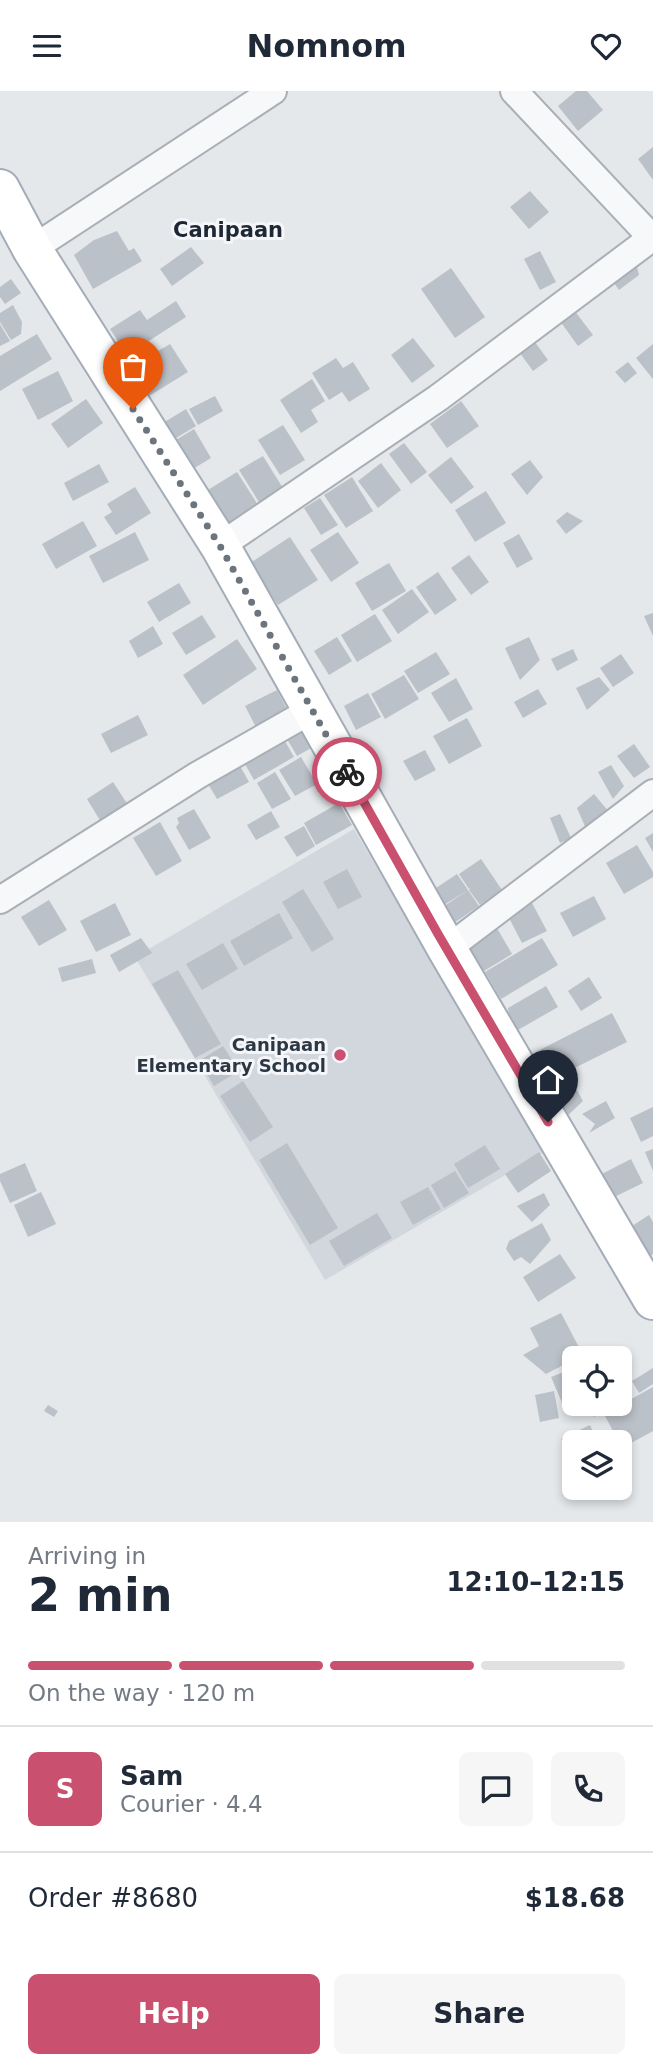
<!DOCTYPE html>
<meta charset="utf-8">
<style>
:root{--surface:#fff;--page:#f6f6f7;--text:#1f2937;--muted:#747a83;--line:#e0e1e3;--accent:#ca506f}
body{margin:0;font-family:"DejaVu Sans",sans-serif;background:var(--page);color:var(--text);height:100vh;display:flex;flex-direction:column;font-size:26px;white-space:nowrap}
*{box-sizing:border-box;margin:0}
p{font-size:23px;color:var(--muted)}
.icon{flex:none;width:38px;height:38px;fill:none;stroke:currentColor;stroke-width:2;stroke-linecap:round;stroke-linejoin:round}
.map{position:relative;height:1431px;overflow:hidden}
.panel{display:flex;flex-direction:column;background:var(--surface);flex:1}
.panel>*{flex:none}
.fabs{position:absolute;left:562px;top:1255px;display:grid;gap:14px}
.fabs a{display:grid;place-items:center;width:70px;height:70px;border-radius:10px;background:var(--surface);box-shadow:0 4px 10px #0003;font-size:35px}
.pin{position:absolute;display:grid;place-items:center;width:60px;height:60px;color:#fff;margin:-72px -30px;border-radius:50% 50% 50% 0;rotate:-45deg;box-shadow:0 0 7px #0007}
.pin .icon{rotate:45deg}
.courier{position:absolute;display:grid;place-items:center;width:70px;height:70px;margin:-35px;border:5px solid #ca506f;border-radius:50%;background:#fff;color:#222;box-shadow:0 2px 9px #0007}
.head em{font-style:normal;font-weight:800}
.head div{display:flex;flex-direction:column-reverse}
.head{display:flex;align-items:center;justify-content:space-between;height:119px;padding:0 28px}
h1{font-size:46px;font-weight:800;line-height:52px}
.bar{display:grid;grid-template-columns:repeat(4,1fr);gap:10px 7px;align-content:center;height:84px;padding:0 28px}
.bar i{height:9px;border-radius:5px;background:var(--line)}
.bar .on{background:var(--accent)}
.bar p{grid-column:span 4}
.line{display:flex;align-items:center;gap:18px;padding:0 28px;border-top:2px solid var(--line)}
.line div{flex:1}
.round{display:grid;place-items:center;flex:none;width:74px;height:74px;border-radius:10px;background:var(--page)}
.action{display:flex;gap:14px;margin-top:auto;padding:14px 28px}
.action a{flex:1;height:80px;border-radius:10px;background:var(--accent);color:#fff;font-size:28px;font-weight:800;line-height:80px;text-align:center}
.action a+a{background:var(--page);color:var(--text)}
header{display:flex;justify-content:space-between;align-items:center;height:91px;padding:0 28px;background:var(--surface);font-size:32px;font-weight:800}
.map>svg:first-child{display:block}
.built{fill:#d2d7dd}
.building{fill:#bbc1c8}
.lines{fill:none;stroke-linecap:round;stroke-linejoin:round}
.minor-casing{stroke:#a9afb5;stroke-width:30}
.primary-casing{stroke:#a4adb7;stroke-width:42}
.minor{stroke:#f7f8fa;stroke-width:26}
.primary{stroke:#fff;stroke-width:38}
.done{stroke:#6c757e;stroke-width:7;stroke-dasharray:0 12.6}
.route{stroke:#ca506f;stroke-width:9}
.poi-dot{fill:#ca506f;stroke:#f4f6f9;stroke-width:2.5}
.labels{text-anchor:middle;stroke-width:6;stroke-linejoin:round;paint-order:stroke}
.poi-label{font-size:18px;font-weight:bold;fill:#2c3743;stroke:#f4f6f9;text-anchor:end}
.quarter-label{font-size:21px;font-weight:bold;fill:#1e2834;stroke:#f4f6f9}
</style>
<header><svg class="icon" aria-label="menu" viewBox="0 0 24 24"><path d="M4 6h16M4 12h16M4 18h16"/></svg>Nomnom<svg class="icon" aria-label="heart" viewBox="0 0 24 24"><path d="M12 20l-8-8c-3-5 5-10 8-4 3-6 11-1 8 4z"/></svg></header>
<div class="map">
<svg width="653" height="1431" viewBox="0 0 653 1431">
<rect width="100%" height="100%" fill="#e4e8eb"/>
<!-- built -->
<path class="built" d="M354 738 545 1061 325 1189 135 866Z"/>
<!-- building -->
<g class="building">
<path d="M576 0H587L603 19 578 40 558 15Z"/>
<path d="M653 56V89L638 68Z"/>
<path d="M530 100 549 121 529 138 510 116Z"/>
<path d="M117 140 129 160 134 157 142 170 93 198 74 164 94 149Z"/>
<path d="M191 156 204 172 172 195 160 178Z"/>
<path d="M540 160 556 191 540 199 524 168Z"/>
<path d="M636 172 639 184 619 199 612 189Z"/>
<path d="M451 177 485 226 455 247 421 198Z"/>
<path d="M11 188 21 202 5 213 0 206V196Z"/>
<path d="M176 210 186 226 127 264 110 238 140 219 147 229Z"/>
<path d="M13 214 22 231 21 243 11 249 0 231V222Z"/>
<path d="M574 219 593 244 578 255 560 230Z"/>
<path d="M0 233 10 250 0 255Z"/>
<path d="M37 243 52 268 0 300V265Z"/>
<path d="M413 247 435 275 412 292 391 264Z"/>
<path d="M532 247 548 269 533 280 517 258Z"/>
<path d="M170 253 188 281 149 305 131 276Z"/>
<path d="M653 253V288L636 267Z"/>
<path d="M336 267 343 277 353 271 370 298 349 311 342 301 329 309 312 282Z"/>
<path d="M628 271 637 282 625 292 615 281Z"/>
<path d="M58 280 73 310 38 329 22 298Z"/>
<path d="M312 288 325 310 311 319 318 331 301 342 280 309Z"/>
<path d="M215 305 223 320 198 334 189 318Z"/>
<path d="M86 308 103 332 68 357 51 333Z"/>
<path d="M461 310 479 335 447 357 430 333Z"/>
<path d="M186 318 196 335 168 352 158 335Z"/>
<path d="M283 334 305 369 280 384 258 349Z"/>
<path d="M194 338 211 367 183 384 166 355Z"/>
<path d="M404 352 427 381 411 393 389 363Z"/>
<path d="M263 365 286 402 262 416 239 379Z"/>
<path d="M451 366 474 396 451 413 428 384Z"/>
<path d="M530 369 543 386 527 404 511 383Z"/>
<path d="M381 372 401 399 378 417 358 390Z"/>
<path d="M99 373 109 391 73 410 64 392Z"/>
<path d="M237 381 258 414 223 435 203 402Z"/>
<path d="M352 386 373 420 346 437 324 404Z"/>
<path d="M135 396 151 422 116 444 104 426 112 421 107 413Z"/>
<path d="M486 400 506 432 475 451 455 419Z"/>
<path d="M320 407 338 434 321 444 304 417Z"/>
<path d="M567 421 583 430 566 443 556 430Z"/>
<path d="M83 430 97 455 56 478 42 453Z"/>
<path d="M135 441 149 469 103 492 89 465Z"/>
<path d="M338 441 359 472 331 491 310 459Z"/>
<path d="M519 443 533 468 517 477 503 452Z"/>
<path d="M290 446 318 489 278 514 250 472Z"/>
<path d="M469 464 489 491 471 504 451 477Z"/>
<path d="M389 472 406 500 372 520 355 492Z"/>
<path d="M438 481 457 509 435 524 416 496Z"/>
<path d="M179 492 191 512 159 531 147 511Z"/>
<path d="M412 498 429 521 398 543 382 519Z"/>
<path d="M653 522V545L644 525Z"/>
<path d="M375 523 392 550 357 571 341 544Z"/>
<path d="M202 524 216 546 186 564 172 542Z"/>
<path d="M153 535 163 553 138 567 129 550Z"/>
<path d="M337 546 352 570 329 584 314 560Z"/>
<path d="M529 546 540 569 520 589 505 557Z"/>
<path d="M237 548 257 578 203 614 183 584Z"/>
<path d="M573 558 578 569 557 580 551 568Z"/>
<path d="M436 561 450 583 418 602 404 580Z"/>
<path d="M621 563 634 582 613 596 600 577Z"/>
<path d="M404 584 419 608 385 628 371 603Z"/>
<path d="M599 586 610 599 587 619 576 597Z"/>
<path d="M456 587 473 618 449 631 431 602Z"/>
<path d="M538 598 547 613 523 627 514 611Z"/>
<path d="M277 599 290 624 258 640 245 615Z"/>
<path d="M368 602 381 626 356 639 344 615Z"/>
<path d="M138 624 148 644 111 662 101 643Z"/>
<path d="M467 627 482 655 449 673 433 645Z"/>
<path d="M301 634 313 656 297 665 284 643Z"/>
<path d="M281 643 294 666 254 689 241 666Z"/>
<path d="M634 653 650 676 634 687 617 665Z"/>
<path d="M425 659 436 679 415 690 403 670Z"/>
<path d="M301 666 317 693 295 705 279 679Z"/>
<path d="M239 673 249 691 217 708 207 691Z"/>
<path d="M611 674 624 695 613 708 598 681Z"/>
<path d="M275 681 291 708 272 718 257 692Z"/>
<path d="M113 691 128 714 101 731 87 708Z"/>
<path d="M594 703 609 721 587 740 577 717Z"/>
<path d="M339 712 352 734 316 754 304 732Z"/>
<path d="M194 718 211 747 189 759 176 736 179 732 177 727Z"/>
<path d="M271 720 280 736 256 749 247 734Z"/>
<path d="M560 723 571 747 560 752 550 727Z"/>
<path d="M160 731 182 770 156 785 133 747Z"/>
<path d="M304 735 315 755 297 766 284 746Z"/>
<path d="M653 742V761L645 747Z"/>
<path d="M637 754 653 781V786L624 803 606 772Z"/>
<path d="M481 768 502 799 480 814 469 799 471 796 469 798 459 783Z"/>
<path d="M347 778 362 806 338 818 323 791Z"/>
<path d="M457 783 468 799 444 814 433 799Z"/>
<path d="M303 798 334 848 312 861 282 811Z"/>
<path d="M468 799 479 815 451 834 440 818Z"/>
<path d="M594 805 606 828 573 846 560 822Z"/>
<path d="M49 809 67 839 39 855 21 826Z"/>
<path d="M115 812 131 844 96 861 80 830Z"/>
<path d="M532 812 547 840 522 852 508 825Z"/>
<path d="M279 822 293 847 244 875 230 850Z"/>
<path d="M494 832 512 863 479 883 464 858Z"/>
<path d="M141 847 152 862 119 881 110 864Z"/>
<path d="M542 847 558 874 501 908 485 881Z"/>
<path d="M223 852 238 878 202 899 186 873Z"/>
<path d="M92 868 96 882 62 891 58 877Z"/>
<path d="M178 879 221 953 195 967 152 893Z"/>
<path d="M589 886 602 907 581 920 568 900Z"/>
<path d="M546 895 558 916 511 943 508 917Z"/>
<path d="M612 922 627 951 544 992 530 964Z"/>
<path d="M223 955 239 980 214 995 199 970Z"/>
<path d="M243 990 273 1036 250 1051 220 1005Z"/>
<path d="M573 992 583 1010 559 1033 545 1006Z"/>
<path d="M606 1010 615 1027 589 1042 595 1033 582 1023Z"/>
<path d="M653 1016V1045L641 1051 630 1027Z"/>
<path d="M287 1052 338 1137 310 1154 259 1069Z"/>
<path d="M485 1054 500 1078 468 1097 454 1073Z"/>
<path d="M653 1058V1080L645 1061Z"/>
<path d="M539 1061 551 1080 518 1102 505 1083Z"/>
<path d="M631 1068 643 1092 608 1109 596 1086Z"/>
<path d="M25 1072 37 1100 10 1112 0 1090V1083Z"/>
<path d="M455 1080 469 1102 444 1117 431 1094Z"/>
<path d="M428 1096 441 1118 413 1134 400 1111Z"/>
<path d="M41 1101 56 1133 28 1146 14 1114Z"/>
<path d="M544 1102 550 1114 532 1131 517 1115Z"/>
<path d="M377 1122 392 1147 344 1175 329 1150Z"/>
<path d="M649 1124 653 1131V1163L648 1167 629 1137Z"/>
<path d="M542 1132 551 1149 530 1173 521 1166 514 1170 506 1158 509 1150Z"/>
<path d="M560 1163 576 1187 538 1211 523 1186Z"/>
<path d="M561 1222 583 1264 546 1283 523 1264 539 1255 530 1237Z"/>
<path d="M574 1277V1310L563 1314 551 1286Z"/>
<path d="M653 1277V1293L639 1302 632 1290Z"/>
<path d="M653 1296V1340L622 1357 604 1323Z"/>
<path d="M554 1300 559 1327 540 1331 535 1304Z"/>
<path d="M592 1312H617L594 1326 588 1315Z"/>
<path d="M48 1314 58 1320 54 1326 44 1320Z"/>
<path d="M590 1334 596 1348 590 1351H574V1359L568 1362 561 1348Z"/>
</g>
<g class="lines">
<defs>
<g id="minor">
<path d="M514 0 653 148"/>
<path d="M32 158 273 0"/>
<path d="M220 455 438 307 653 146"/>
<path d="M0 809 198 684 312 619"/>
<path d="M447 858 653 702"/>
</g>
<path id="primary" d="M0 98 32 158 220 455 447 858 653 1209"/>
</defs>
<!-- minor casing -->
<use href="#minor" class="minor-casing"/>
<!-- primary casing -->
<use href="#primary" class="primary-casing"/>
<!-- minor -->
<use href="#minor" class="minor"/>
<!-- primary -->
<use href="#primary" class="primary"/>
</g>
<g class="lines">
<!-- done -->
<path class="done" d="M133 318 220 455 347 681"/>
<!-- route -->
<path class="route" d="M347 681 438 843 548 1031"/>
</g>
<!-- markers -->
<circle class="poi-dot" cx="340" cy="964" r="7"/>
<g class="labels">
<!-- poi labels -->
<g class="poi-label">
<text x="326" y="960">Canipaan<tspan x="326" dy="21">Elementary School</tspan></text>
</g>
<!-- quarter labels -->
<g class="quarter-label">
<text x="228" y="146">Canipaan</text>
</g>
</g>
</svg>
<div class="fabs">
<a><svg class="icon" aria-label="locate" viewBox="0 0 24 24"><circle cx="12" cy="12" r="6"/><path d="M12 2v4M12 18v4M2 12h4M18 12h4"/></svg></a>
<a><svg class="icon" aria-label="layers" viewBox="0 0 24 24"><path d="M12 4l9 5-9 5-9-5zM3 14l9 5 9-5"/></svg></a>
</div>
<div class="pin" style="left:133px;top:318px;background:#ea580c"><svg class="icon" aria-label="bag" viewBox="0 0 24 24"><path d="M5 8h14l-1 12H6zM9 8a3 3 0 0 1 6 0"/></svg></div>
<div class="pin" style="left:548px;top:1031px;background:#1f2937"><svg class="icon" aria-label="home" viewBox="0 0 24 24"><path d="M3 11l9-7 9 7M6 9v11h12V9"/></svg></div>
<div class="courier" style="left:347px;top:681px"><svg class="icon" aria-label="bike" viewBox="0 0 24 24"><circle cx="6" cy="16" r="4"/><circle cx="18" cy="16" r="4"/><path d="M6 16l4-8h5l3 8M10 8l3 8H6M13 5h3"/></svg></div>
</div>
<section class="panel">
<div class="head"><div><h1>2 min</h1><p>Arriving in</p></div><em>12:10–12:15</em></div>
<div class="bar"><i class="on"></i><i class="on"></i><i class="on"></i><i></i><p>On the way · 120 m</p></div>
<div class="line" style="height:126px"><b class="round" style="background:var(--accent);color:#fff">S</b><div><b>Sam</b><p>Courier · 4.4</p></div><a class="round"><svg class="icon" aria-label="chat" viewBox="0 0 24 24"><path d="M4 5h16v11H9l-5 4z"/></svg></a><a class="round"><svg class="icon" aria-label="phone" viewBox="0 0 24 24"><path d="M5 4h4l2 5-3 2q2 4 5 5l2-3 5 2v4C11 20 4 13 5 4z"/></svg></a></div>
<div class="line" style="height:91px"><div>Order #8680</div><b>$18.68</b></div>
<div class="action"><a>Help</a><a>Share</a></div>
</section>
